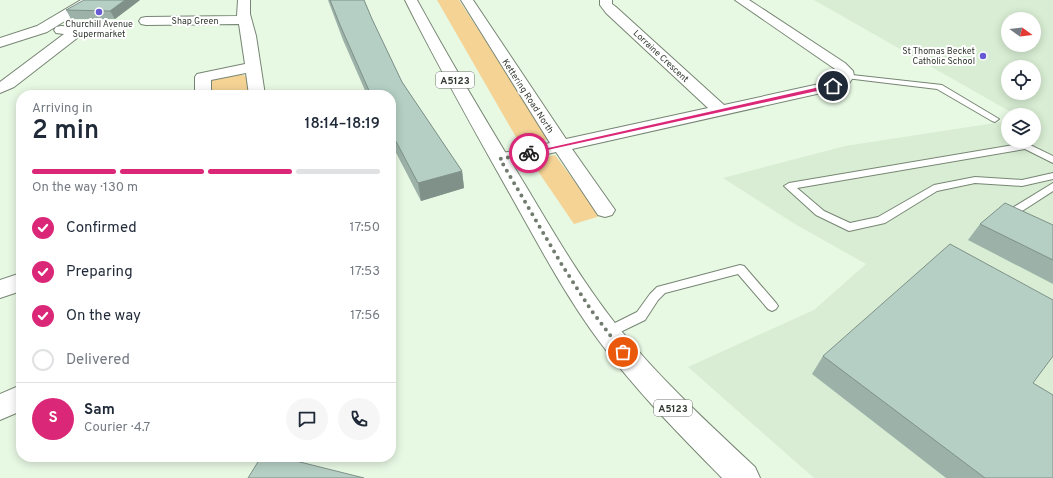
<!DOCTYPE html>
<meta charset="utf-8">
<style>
:root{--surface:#fff;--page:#f6f6f7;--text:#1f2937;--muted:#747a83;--line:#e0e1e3;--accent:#db2777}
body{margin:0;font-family:Overpass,sans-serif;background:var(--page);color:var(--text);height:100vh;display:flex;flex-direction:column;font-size:15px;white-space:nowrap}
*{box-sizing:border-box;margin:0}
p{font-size:13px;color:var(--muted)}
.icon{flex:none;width:22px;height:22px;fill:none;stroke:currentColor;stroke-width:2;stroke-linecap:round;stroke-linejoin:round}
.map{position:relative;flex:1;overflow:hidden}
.drawer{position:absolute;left:16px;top:90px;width:380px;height:372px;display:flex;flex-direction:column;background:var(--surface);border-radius:16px;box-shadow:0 2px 10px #0003}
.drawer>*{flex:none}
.needle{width:26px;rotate:105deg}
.controls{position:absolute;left:1001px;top:12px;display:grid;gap:8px}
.controls a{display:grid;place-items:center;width:40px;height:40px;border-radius:50%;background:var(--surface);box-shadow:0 2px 10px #0003;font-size:20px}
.pin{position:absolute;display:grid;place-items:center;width:34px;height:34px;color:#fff;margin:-17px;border:2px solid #fff;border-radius:50%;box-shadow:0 1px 4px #0007}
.courier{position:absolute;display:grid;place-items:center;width:40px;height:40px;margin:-20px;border:3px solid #db2777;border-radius:50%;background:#fff;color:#222;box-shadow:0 1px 5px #0007}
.headline em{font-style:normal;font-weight:600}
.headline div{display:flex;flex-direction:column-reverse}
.headline{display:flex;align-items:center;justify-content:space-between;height:68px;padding:0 16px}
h1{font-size:26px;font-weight:600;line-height:30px}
.bar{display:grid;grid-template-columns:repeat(4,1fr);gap:6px 4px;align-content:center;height:48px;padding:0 16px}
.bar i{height:5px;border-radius:3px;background:var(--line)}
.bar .current{background:var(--accent)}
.bar p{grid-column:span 4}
.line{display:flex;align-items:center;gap:10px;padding:0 16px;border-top:1px solid var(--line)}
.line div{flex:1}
.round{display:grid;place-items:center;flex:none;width:42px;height:42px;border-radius:21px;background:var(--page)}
ol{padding:0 16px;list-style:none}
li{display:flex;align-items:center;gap:12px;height:44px}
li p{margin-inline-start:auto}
li .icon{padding:4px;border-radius:50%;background:var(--accent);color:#fff;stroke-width:4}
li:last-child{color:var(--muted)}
li i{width:22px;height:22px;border:2px solid var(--line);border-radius:50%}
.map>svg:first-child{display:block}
.built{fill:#d8edd3;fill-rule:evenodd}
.green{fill:#f5d395}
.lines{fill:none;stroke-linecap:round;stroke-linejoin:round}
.service-casing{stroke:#778674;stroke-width:2}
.minor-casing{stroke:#778674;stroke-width:2}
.primary-casing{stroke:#778674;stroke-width:2}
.service{fill:#fff;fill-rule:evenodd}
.minor{fill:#fff;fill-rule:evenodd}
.primary{fill:#fff;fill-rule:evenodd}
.wall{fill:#9cb2a9}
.shaded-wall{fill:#7f9189}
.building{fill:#b5cfc4;stroke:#7f9189}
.route{fill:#db2777}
.done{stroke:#717c6f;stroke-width:4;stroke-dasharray:0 7.2}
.poi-dot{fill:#6759d3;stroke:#fff;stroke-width:1.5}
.labels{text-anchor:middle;stroke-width:4;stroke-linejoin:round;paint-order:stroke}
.far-street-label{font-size:9px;fill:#323931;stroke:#fff}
.far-poi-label{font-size:9px;fill:#323931;stroke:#fff}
.shield{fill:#fff;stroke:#70746f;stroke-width:1}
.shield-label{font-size:10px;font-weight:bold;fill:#323931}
</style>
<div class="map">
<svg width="1053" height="478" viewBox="0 0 1053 478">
<rect width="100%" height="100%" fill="#e7f8e3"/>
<!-- built -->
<path class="built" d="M814 0H1053V478H814L688 367 814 310 866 264 795 224 723 178 845 146 1008 121V141H1034V115H1016ZM1008 19H1034V45H1008ZM1008 67H1034V93H1008Z"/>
<!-- green -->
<g class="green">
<path d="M437 0H459L550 139 520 144Z"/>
<path d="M237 74 246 76 250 95H207L210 81 214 78Z"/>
<path d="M555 155 600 216 574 224 531 161Z"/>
</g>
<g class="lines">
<defs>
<g id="service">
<path d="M843 74 942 85 999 119 995 122 992 121 937 89 846 78 842 76Z"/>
<path d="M1026 143 1053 156V163L1025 149 797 188 824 211 850 223 878 217 934 185 975 177 1022 180 1053 173V179L1022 186 975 183 937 191 885 223 849 231 816 215 784 186 789 183Z"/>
<path d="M1053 183V191L1016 215 1015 218 1011 220 1004 217 1003 215 1004 213Z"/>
<path d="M740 265 744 266 776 303 778 306 776 309 772 311 768 309 738 274 665 293 658 300 645 320 608 338 603 337 602 333 603 329 637 312 650 294 657 287Z"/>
</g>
<g id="minor">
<path d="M81 0H96L94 3 47 32 0 47V38L37 26Z"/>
<path d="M238 0H250V14L256 36 265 95H249L246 73 211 80V95H195V77L197 74 245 64 239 24 146 25 141 24 139 21 141 18 146 17 237 16Z"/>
<path d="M461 0H473L566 139 708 108 606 13 600 5V0H612V4L616 7 724 105 828 82 836 79 838 76 835 69 735 0H749L845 63 853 71 854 76 848 85 839 89 572 149 615 210 612 215 605 217 598 215 556 152 500 165 493 163 491 159 493 155 550 143Z"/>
<path d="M61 26 105 28 110 29 112 32 110 35H81L14 87 0 93V82L64 34 56 33 54 30 56 27Z"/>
<path d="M21 273V291L0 298V280Z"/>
<path d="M21 385V411L0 420V394Z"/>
</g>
<path id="primary" d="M405 0H417C452 64 489 126 527 188 555 235 583 283 618 327 659 378 707 422 755 467L760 478H722C679 434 636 391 599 341 565 295 538 244 510 194 474 130 438 66 405 0Z"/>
</defs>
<!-- service casing -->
<use href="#service" class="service-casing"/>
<!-- minor casing -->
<use href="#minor" class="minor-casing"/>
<!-- primary casing -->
<use href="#primary" class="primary-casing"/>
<!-- service -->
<use href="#service" class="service"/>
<!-- minor -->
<use href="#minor" class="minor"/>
<!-- primary -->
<use href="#primary" class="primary"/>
</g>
<!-- wall -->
<g class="wall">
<path d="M140 0 115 19H71L66 10Z"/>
<path d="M328 0H364L372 19 402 82 462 171 464 188 421 201 391 143V95H367L343 40Z"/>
<path d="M980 224 1053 225V284L968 240Z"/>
<path d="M823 356 1033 383 1053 478H946L812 374Z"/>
</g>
<!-- shaded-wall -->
<g class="shaded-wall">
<path d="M125 0H140L115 19 110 11Z"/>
<path d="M462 171 464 188 421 201 418 183Z"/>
</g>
<!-- building -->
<g class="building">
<path d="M84 0H125L110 11 66 10Z"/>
<path d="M330 0H364L372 19 402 82 462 171 418 183 391 132V95H371L340 25Z"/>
<path d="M1005 203 1053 225V260L980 224Z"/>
<path d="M950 244 1053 300V356L1033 383 1053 395V478H985L823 356Z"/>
<path d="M261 457H280L364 478H248Z"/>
</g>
<!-- route -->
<path class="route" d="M833 84 835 87 529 154 526 153Z"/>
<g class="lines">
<!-- done -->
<path class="done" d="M529 153 500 159 562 265 591 310 623 352"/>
</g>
<!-- markers -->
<g class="poi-dot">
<circle cx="99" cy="12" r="4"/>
<circle cx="983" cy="56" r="4"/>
</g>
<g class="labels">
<!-- far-street labels -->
<g class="far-street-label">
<text x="195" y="24">Shap Green</text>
<text transform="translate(661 56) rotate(43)" y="3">Lorraine Crescent</text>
<text transform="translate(528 96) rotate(57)" y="3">Kettering Road North</text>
</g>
<!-- far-poi labels -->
<g class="far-poi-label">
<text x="99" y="27">Churchill Avenue<tspan x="99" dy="10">Supermarket</tspan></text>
<text x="975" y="54" text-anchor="end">St Thomas Becket<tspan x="975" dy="10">Catholic School</tspan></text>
</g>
<!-- shield labels -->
<g class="shield">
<rect x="436" y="72" width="38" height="16" rx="3"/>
<rect x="654" y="400" width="38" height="16" rx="3"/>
</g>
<g class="shield-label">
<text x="455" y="84">A5123</text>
<text x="673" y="412">A5123</text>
</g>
</g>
</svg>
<div class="controls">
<a><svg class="needle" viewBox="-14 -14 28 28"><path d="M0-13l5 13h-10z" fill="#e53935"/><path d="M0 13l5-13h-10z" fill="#747a83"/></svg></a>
<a><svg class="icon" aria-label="locate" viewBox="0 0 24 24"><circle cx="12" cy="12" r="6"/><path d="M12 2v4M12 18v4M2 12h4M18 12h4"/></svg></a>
<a><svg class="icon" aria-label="layers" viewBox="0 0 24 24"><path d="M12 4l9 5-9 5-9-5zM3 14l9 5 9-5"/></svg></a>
</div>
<div class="pin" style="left:623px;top:352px;background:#ea580c"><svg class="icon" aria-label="bag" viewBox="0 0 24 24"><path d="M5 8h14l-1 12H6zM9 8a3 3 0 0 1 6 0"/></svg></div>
<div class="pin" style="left:833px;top:86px;background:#1f2937"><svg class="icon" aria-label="home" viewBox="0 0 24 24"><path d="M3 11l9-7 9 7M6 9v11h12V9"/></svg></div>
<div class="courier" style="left:529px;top:153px"><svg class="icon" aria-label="bike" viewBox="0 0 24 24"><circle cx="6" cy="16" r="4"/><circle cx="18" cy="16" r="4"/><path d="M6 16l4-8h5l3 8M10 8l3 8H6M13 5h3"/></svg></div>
<section class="drawer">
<div class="headline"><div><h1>2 min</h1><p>Arriving in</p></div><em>18:14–18:19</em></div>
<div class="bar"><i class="current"></i><i class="current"></i><i class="current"></i><i></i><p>On the way · 130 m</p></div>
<ol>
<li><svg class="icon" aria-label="check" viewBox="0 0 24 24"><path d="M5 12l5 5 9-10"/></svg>Confirmed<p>17:50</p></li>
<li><svg class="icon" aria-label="check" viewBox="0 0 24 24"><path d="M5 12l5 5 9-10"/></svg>Preparing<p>17:53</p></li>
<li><svg class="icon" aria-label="check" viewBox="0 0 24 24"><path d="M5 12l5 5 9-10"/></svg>On the way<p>17:56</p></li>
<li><i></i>Delivered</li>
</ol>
<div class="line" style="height:72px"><b class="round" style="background:var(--accent);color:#fff">S</b><div><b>Sam</b><p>Courier · 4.7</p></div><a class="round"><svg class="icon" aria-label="chat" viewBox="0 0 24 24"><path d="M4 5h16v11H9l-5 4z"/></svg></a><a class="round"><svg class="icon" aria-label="phone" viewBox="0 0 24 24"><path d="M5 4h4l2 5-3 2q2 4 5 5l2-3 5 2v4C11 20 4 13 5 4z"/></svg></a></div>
</section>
</div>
